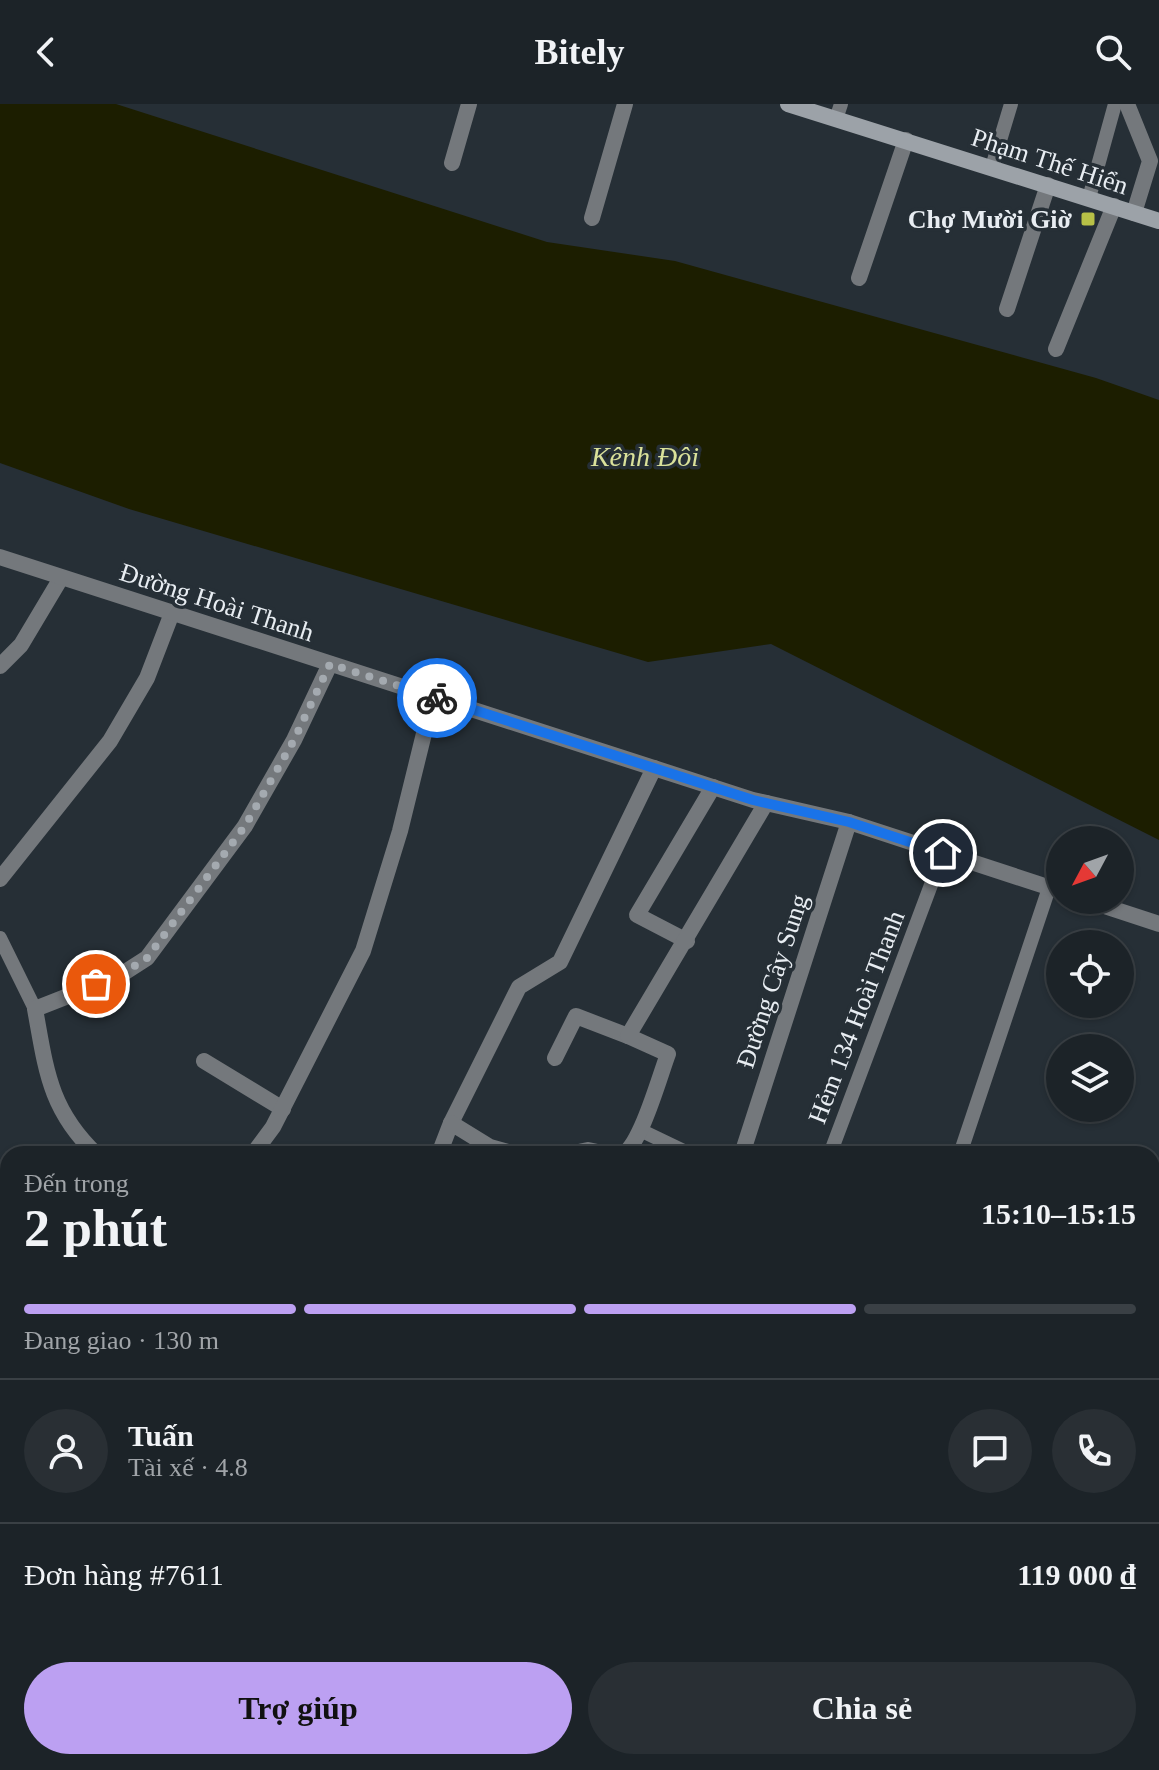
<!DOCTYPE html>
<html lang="vi">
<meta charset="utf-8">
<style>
:root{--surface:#1c2328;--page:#292f34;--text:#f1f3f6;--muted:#a0a4a8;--line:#3a4045;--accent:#bca0f2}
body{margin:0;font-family:Georgia,serif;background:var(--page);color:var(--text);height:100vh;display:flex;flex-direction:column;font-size:30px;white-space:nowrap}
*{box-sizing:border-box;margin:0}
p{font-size:26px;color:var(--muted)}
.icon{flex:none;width:44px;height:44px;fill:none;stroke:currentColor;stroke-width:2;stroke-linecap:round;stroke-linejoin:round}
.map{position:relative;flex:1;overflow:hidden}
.panel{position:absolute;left:0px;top:1042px;width:1160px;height:624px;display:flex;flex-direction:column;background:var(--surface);border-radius:24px 24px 0 0;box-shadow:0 2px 6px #0004,0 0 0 2px var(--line)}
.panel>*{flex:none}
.needle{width:52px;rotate:229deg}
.fabs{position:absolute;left:1046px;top:722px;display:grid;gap:16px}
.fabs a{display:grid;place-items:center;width:88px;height:88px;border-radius:50%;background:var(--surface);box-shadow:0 2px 6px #0004,0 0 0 2px var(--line);font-size:40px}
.pin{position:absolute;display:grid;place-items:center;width:68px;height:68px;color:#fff;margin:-34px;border:4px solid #fff;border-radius:50%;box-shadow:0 2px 8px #0007}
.courier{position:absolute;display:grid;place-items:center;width:80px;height:80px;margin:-40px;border:6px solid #1a73e8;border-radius:50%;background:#fff;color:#222;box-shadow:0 2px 10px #0007}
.head em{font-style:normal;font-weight:700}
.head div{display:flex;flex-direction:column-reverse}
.head{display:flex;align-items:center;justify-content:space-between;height:136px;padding:0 24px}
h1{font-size:52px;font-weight:700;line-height:60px}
.bar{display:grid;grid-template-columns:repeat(4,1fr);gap:12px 8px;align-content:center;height:96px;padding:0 24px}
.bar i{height:10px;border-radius:6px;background:var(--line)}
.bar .on{background:var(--accent)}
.bar p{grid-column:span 4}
.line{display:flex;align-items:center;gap:20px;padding:0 24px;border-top:2px solid var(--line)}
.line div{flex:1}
.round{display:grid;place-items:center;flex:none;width:84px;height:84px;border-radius:42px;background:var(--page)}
.primary-button{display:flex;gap:16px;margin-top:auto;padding:16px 24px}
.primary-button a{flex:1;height:92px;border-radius:48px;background:var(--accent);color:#111;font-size:32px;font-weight:700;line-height:92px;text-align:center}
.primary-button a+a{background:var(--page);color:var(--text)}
header{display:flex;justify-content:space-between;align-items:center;height:104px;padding:0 24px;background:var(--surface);font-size:36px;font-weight:700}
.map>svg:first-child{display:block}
.water{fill:#1c1e00}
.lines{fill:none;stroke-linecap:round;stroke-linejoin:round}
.service{stroke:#74787c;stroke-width:14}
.minor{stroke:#74787c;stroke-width:16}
.tertiary{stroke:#74787c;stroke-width:16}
.secondary{stroke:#9ca2a8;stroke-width:16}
.done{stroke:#a4aab0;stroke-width:8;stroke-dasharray:0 14.4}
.route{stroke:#1a73e8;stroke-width:10}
.poi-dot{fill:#b8c147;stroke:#262f36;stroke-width:3}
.labels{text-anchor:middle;stroke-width:7;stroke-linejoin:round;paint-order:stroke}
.street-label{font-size:26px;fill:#e8edf2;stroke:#262f36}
.poi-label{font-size:26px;font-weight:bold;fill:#e8edf2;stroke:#262f36;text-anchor:end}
.water-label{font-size:28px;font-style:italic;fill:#dae19a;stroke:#262f36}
</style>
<header><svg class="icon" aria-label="back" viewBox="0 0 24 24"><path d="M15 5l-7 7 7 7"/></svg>Bitely<svg class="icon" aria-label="search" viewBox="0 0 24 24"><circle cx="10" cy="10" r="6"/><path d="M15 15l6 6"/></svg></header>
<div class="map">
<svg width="1159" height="1666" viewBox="0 0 1159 1666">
<rect width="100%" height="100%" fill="#262f36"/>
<!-- water -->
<path class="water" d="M0 0H116L547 138 675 157 1096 274 1159 296V736L771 540 648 558 129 405 0 359Z"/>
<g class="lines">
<!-- service -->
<g class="service">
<path d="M836 15 841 0"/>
<path d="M992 63 1011 0"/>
<path d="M1089 94 1115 0"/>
<path d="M0 834 35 905"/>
<path d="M640 1026 690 1050"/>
<path d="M830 1050 943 749"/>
<path d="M960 1050 1049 784"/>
<path d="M1152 1123 1159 1125"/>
<path d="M1152 1295 1159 1296"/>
<path d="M422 1658 448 1666"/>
<path d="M934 1666 936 1658"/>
</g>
<!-- minor -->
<g class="minor">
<path d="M1127 0 1150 57 1134 109"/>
<path d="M452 59 469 0"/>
<path d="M592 114 625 0"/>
<path d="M859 174 906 36"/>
<path d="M1007 205 1048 81"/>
<path d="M1056 245 1114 102"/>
<path d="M0 562 21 541 61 474"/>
<path d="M0 775 110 637 147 574 172 509"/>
<path d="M687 837 637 811 713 683"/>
<path d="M555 954 576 912 628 932"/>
<path d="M204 957 283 1005"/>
<path d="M451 1019 519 883 560 858 654 664"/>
<path d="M96 1050C49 1005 46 965 35 905L119 872 147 854 245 722 294 636 330 560"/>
<path d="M253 1050 273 1023 363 847 400 727 433 593"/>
<path d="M439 1050 451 1019 490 1043 515 1050"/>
<path d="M569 1050 588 1046 607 1050"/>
<path d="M623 1050C641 1040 660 971 668 950L628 932 766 699"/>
<path d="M742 1050 849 718"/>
<path d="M0 1189 8 1191"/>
<path d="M1152 1449 1159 1431"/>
<path d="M0 1504 8 1502"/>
<path d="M1152 1511 1159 1516"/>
<path d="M0 1548 8 1549"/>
<path d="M137 1666 139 1658"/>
<path d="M543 1666 545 1658"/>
<path d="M782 1666V1658"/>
<path d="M1069 1666 1072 1658"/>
</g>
<!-- tertiary -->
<g class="tertiary">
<path d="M0 453 753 696 849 718 1060 787"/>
<path d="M1086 796 1159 820"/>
</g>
<!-- secondary -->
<path class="secondary" d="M788 0 1159 117"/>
</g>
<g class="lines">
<!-- done -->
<path class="done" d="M96 880 119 872 147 854 245 722 294 636 330 560 437 594"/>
<!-- route -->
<path class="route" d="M437 594 753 696 849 718 943 749"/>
</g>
<!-- markers -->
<rect class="poi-dot" x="1080" y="107" width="16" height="16" rx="4"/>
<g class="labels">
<!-- street labels -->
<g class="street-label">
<text transform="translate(1050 57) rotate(18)" y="9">Phạm Thế Hiển</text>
<text transform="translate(217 498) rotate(18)" y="9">Đường Hoài Thanh</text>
<text transform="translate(772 877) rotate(-72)" y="9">Đường Cây Sung</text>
<text transform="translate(856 913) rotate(-69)" y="9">Hẻm 134 Hoài Thanh</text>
</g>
<!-- poi labels -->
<g class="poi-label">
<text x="1072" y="124">Chợ Mười Giờ</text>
</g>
<!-- water labels -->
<g class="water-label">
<text x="645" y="362">Kênh Đôi</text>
</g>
</g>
</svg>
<div class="fabs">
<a><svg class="needle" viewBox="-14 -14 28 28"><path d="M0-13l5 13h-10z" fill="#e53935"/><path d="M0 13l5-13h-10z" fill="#a0a4a8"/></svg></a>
<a><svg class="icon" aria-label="locate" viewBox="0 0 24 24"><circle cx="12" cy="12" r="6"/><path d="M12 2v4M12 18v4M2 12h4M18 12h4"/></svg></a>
<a><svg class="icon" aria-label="layers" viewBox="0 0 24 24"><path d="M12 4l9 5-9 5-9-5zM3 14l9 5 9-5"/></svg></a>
</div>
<div class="pin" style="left:96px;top:880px;background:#ea580c"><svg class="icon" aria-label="bag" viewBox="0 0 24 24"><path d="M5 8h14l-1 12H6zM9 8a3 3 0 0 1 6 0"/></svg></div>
<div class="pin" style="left:943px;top:749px;background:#1f2937"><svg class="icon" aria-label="home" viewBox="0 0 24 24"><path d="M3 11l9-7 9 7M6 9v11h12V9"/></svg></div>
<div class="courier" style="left:437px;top:594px"><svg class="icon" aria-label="bike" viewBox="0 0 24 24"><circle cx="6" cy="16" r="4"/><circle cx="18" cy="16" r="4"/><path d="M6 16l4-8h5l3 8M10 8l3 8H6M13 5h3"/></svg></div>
<section class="panel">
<div class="head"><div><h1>2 phút</h1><p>Đến trong</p></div><em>15:10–15:15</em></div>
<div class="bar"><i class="on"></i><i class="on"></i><i class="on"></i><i></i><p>Đang giao · 130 m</p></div>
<div class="line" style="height:144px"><a class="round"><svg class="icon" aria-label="person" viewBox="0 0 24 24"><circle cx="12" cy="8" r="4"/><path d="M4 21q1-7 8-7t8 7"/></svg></a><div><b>Tuấn</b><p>Tài xế · 4.8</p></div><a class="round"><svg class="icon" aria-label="chat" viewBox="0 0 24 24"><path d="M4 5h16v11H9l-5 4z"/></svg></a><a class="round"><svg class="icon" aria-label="phone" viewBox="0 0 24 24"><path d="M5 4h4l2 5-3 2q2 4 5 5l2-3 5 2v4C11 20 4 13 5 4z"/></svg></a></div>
<div class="line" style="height:104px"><div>Đơn hàng #7611</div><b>119 000 ₫</b></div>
<div class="primary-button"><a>Trợ giúp</a><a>Chia sẻ</a></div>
</section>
</div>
